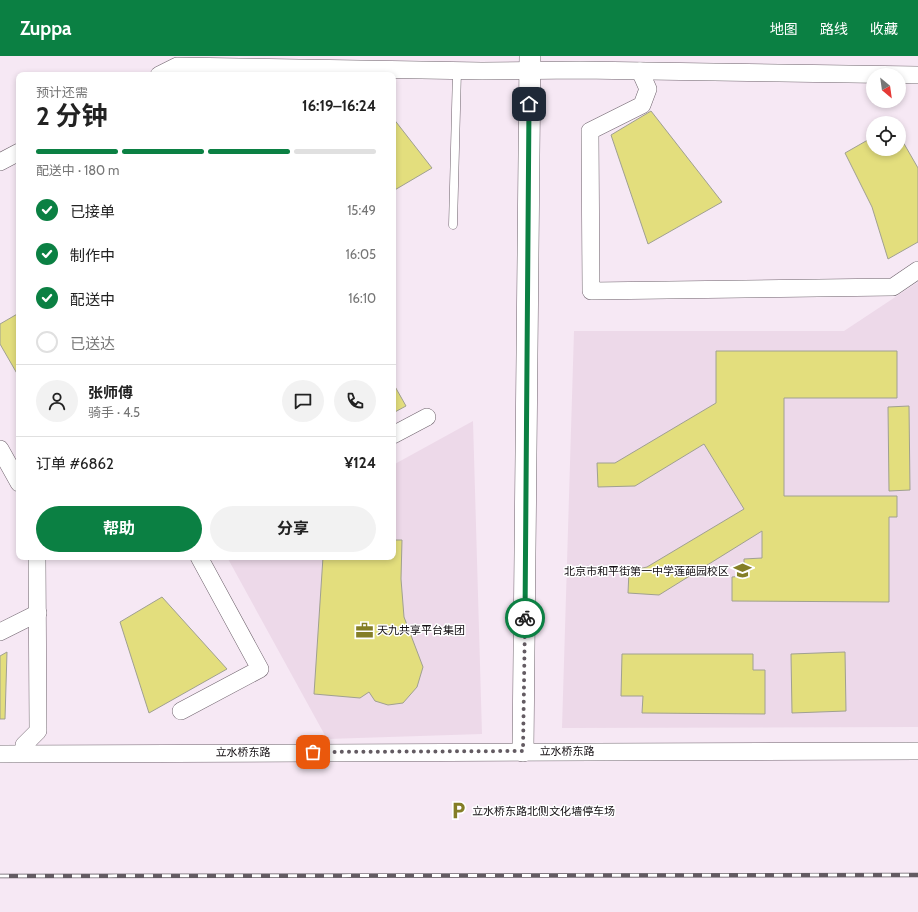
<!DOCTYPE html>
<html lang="zh">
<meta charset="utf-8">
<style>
:root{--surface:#fff;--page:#f2f2f2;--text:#222;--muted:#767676;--line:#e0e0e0;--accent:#0b8043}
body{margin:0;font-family:Cabin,"Noto Sans SC",sans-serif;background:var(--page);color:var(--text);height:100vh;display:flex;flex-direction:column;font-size:15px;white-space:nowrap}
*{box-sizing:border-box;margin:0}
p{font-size:13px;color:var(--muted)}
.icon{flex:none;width:22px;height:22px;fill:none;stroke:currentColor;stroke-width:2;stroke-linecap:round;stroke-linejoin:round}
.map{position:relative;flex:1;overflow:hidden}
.details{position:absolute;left:16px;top:16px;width:380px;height:488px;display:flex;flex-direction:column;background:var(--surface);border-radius:8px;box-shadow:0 2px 6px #0003}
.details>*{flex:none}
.needle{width:26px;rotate:151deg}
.fabs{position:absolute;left:866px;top:12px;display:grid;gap:8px}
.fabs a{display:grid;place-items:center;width:40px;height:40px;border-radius:50%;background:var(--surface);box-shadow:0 2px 6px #0003;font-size:20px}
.pin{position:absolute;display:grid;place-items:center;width:34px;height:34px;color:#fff;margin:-17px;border-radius:8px;box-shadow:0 2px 6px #0006}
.courier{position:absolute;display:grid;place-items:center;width:40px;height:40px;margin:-20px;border:3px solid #0b8043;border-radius:50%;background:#fff;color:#222;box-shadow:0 1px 5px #0007}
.overview em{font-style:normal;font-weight:700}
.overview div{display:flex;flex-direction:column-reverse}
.overview{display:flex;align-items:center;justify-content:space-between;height:68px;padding:0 20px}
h1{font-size:26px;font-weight:700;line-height:30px}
.bar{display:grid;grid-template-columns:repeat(4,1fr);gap:6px 4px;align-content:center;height:48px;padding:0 20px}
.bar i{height:5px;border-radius:3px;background:var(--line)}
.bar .active{background:var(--accent)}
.bar p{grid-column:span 4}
.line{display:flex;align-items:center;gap:10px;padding:0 20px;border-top:1px solid var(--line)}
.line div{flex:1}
.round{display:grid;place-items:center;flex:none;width:42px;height:42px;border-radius:21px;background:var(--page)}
ol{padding:0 20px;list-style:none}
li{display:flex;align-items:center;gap:12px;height:44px}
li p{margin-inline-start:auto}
li .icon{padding:4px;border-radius:50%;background:var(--accent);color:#fff;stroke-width:4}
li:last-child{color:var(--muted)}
li i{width:22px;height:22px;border:2px solid var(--line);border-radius:50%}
.button{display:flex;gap:8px;margin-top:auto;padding:8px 20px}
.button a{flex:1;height:46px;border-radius:24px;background:var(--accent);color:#fff;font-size:16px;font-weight:700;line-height:46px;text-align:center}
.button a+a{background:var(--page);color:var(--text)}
header{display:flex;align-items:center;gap:24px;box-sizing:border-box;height:56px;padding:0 20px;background:var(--accent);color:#fff}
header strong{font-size:19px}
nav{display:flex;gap:22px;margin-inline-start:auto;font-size:14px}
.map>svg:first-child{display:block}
.built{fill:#edd9e9}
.building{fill:#e3de7d;stroke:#a0a091}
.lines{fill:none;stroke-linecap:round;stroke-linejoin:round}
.service-casing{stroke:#6f636d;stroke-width:9}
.minor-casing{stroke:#6f636d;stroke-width:18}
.tertiary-casing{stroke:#6f636d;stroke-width:22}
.service{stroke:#fff;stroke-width:8}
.minor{stroke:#fff;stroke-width:17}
.tertiary{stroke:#fff;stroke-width:21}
.rail-casing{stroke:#635b62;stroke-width:4.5}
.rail{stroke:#fff;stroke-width:3;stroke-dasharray:9;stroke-linecap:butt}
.done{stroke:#635b62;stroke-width:4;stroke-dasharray:0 7.2}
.route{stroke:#0b8043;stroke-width:5}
.labels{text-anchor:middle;stroke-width:3;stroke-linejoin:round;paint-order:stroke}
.poi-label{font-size:11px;fill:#140f13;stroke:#fff;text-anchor:start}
.street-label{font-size:11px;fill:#140f13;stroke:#fff}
</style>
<header>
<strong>Zuppa</strong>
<nav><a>地图</a><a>路线</a><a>收藏</a></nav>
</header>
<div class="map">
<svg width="918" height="856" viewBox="0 0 918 856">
<rect width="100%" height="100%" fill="#f6e8f4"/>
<!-- built -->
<g class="built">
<path d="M918 226V671L562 672 574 275H844Z"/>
<path d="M473 365 482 678 327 683 227 501H393V409Z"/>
</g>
<!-- building -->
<g class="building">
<path d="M651 55 722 146 648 188 611 79Z"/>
<path d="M393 62 432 112 393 135Z"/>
<path d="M899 79 918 112V186L888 203 872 151 845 97 873 81V93H899Z"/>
<path d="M19 257V321L0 288V268Z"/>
<path d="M716 295H897V342H784V440H897V461H889V546L732 545V521L744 520V503L762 502V475L659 539 628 537 629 515 647 511 744 453 704 388 635 430 598 431 597 407H615L716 347Z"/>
<path d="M393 327 406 350 393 357Z"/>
<path d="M909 350 910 434 889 435 888 351Z"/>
<path d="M393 484H402L401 523 404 561 423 611 417 631 403 647 388 649 375 645 369 636 360 642 314 638 323 501H393Z"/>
<path d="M162 541 227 613 149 657 120 566Z"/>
<path d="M7 596 5 663H0V600Z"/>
<path d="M845 596 846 655 792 657 791 598Z"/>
<path d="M622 598H753V614H765V658L642 657 643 640H621Z"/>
</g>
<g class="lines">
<defs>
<path id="service" d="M453 169 457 15"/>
<g id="minor">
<path d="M640 15 648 33 642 49 590 75 591 235 893 231 918 214"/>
<path d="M159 19 177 10 482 15 580 14 918 19"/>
<path d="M0 106 19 96"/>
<path d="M393 379 427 361"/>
<path d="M0 393 19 427"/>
<path d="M0 576 38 557"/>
<path d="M181 655 260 613 199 501"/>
<path d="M25 697 24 689 38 675 37 501"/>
<path d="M0 698 918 695"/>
</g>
<path id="tertiary" d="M523 695 530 0"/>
</defs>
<!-- service casing -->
<use href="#service" class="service-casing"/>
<!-- minor casing -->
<use href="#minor" class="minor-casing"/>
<!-- tertiary casing -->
<use href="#tertiary" class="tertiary-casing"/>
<!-- service -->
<use href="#service" class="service"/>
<!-- minor -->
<use href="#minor" class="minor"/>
<!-- tertiary -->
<use href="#tertiary" class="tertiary"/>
<defs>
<path id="rail" d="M0 820 918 819"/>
</defs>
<!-- rail casing -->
<use href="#rail" class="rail-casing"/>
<!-- rail -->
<use href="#rail" class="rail"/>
</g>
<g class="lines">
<!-- done -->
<path class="done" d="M313 696 523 695 525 562"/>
<!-- route -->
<path class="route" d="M525 562 529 48"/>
</g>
<!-- icons -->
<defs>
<symbol id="school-bare" viewBox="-9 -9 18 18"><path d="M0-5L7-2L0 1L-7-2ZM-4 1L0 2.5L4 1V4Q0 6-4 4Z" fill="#847e26" stroke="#fff" stroke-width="2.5" paint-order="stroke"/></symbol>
<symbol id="office-bare" viewBox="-9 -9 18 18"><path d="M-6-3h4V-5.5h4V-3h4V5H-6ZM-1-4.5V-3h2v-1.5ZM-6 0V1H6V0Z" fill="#847e26" stroke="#fff" stroke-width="2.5" paint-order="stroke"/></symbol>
<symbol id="parking-bare" viewBox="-9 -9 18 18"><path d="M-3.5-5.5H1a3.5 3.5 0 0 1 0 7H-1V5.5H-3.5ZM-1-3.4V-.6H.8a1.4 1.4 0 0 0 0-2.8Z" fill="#847e26" stroke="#fff" stroke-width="2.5" paint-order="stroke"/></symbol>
</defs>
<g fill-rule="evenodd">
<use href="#school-bare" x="730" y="502" width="25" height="25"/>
<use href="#office-bare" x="352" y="562" width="25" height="25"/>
<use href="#parking-bare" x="446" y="742" width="25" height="25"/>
</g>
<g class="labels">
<!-- poi labels -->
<g class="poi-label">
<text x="729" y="519" text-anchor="end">北京市和平街第一中学莲葩园校区</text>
<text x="377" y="578">天九共享平台集团</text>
<text x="472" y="759">立水桥东路北侧文化墙停车场</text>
</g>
<!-- street labels -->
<g class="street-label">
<text x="567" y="699">立水桥东路</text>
<text x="243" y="700">立水桥东路</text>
</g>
</g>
</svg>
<div class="fabs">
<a><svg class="needle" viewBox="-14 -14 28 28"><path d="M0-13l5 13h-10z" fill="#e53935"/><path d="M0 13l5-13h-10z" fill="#767676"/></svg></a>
<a><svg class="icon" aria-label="locate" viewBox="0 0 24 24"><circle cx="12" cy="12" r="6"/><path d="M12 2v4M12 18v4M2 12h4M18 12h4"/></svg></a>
</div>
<div class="pin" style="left:313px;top:696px;background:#ea580c"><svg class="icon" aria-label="bag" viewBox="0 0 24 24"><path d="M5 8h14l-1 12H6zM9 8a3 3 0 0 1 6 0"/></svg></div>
<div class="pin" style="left:529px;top:48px;background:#1f2937"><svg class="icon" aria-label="home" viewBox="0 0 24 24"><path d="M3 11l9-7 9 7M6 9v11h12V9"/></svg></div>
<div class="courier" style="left:525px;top:562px"><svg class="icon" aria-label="bike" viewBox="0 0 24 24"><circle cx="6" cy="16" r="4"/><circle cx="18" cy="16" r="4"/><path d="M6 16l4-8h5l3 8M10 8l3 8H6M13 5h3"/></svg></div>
<section class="details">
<div class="overview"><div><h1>2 分钟</h1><p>预计还需</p></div><em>16:19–16:24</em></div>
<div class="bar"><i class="active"></i><i class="active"></i><i class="active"></i><i></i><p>配送中 · 180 m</p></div>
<ol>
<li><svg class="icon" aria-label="check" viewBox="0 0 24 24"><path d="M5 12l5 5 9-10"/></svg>已接单<p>15:49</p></li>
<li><svg class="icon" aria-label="check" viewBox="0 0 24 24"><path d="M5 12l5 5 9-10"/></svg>制作中<p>16:05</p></li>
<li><svg class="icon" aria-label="check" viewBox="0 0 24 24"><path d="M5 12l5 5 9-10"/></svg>配送中<p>16:10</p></li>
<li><i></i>已送达</li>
</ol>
<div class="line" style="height:72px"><a class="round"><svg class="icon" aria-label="person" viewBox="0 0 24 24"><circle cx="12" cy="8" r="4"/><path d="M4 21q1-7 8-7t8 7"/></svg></a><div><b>张师傅</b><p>骑手 · 4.5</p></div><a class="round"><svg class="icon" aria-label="chat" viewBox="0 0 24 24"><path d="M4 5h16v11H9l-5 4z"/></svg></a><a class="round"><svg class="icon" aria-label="phone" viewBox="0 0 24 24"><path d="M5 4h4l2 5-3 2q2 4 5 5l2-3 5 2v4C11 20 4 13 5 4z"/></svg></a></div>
<div class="line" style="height:52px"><div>订单 #6862</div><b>¥124</b></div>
<div class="button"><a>帮助</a><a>分享</a></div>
</section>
</div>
